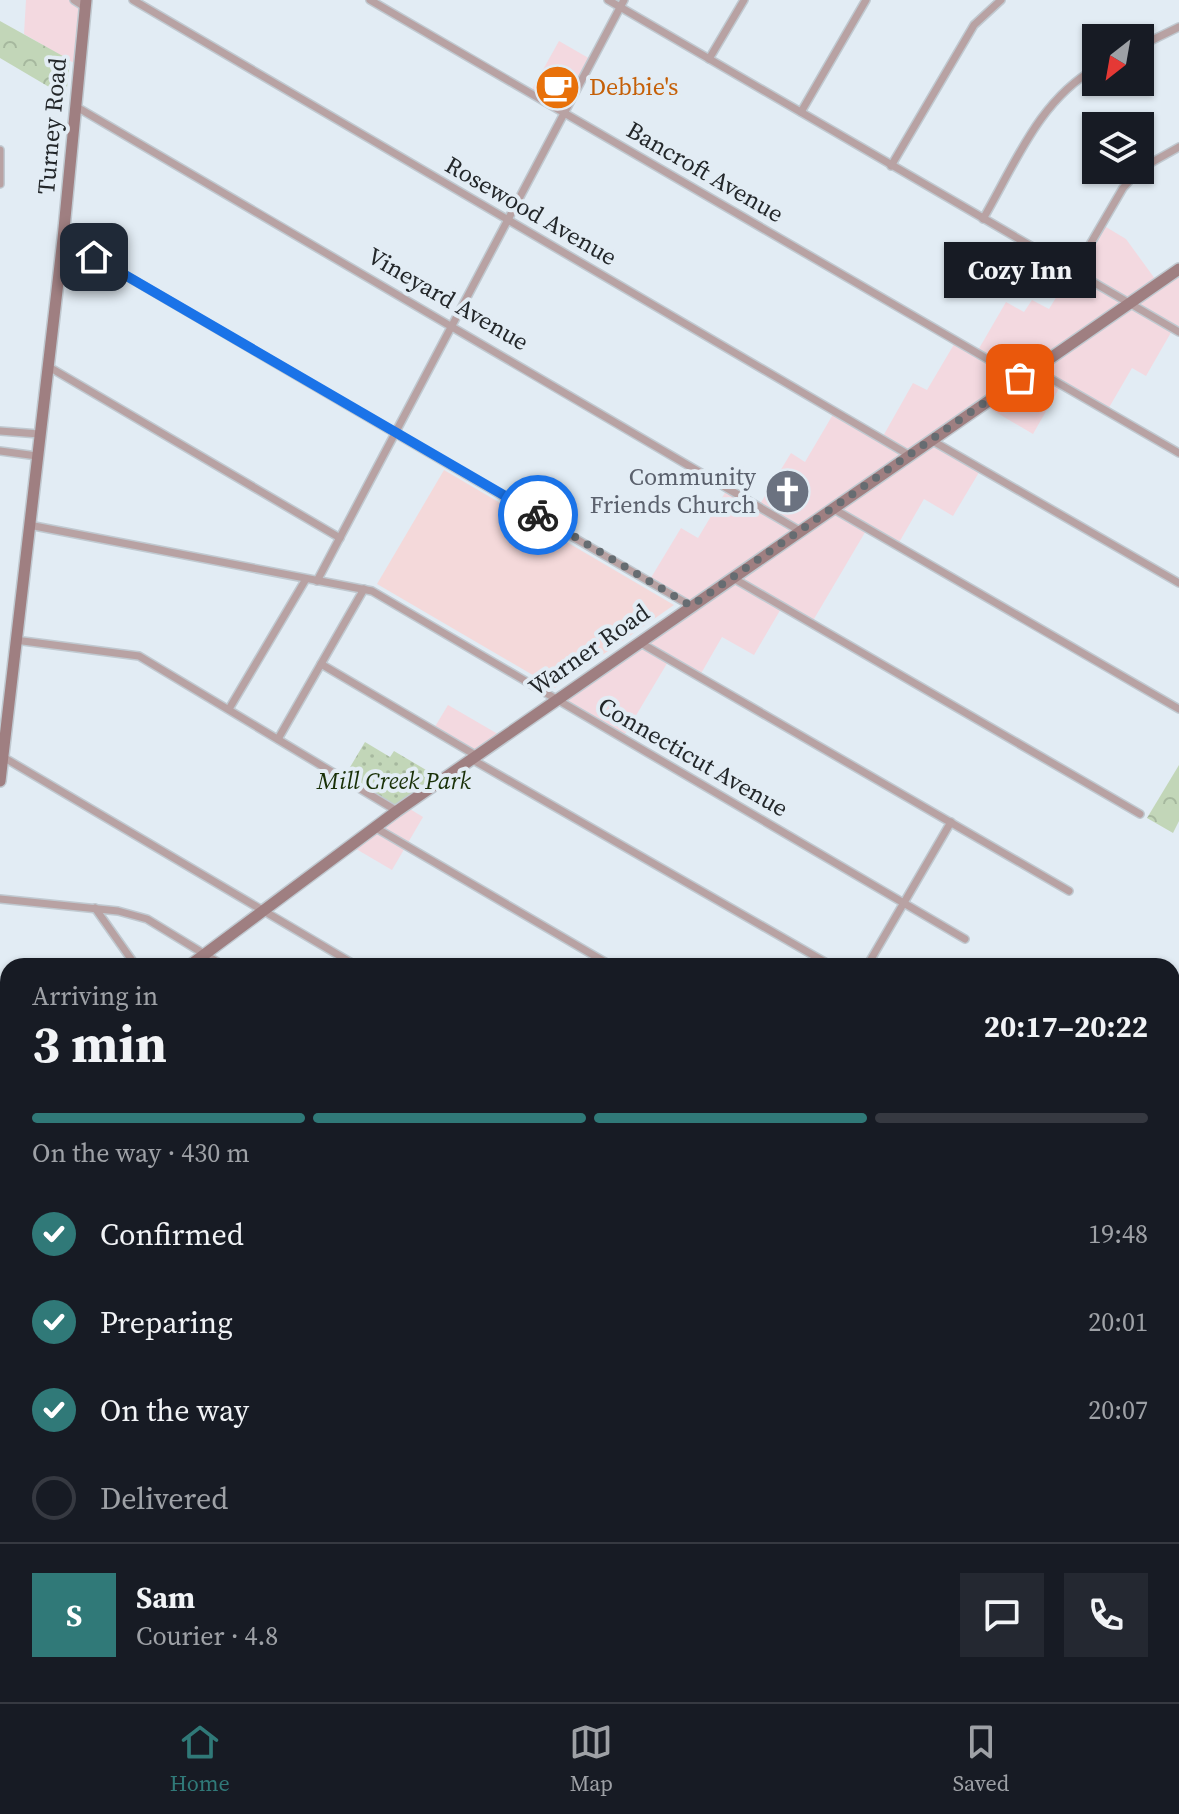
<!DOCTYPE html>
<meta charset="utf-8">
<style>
:root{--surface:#171b24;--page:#242831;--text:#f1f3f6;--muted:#9ea1a6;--line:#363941;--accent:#307978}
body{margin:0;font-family:"Source Serif 4",serif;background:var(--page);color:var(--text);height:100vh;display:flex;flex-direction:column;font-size:30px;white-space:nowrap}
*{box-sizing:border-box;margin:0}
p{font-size:26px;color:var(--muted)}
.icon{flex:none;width:44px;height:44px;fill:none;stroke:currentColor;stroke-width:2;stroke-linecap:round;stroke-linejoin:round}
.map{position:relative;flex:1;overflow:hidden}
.sheet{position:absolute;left:0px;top:958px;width:1180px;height:744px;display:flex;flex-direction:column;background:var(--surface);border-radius:24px 24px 0 0;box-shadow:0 2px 6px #0004}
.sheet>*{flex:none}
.needle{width:52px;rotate:211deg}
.tools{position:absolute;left:1082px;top:24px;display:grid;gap:16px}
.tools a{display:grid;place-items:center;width:72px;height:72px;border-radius:0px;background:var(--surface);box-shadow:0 2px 6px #0004;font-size:40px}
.pin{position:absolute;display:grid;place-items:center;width:68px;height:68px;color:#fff;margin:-34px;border-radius:16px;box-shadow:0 4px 12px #0006}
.courier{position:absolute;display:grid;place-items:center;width:80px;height:80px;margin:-40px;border:6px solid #1a73e8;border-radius:50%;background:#fff;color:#222;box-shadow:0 2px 10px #0007}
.bubble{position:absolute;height:56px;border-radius:0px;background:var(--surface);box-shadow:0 2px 6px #0004;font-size:26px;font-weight:700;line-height:56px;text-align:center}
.overview em{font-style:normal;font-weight:700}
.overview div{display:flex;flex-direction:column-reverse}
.overview{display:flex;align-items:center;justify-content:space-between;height:136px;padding:0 32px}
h1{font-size:52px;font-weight:700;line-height:60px}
.bar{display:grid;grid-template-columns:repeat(4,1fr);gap:12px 8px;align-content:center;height:96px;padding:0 32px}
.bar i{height:10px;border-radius:6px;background:var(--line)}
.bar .selected{background:var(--accent)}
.bar p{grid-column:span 4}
.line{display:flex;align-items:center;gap:20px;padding:0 32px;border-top:2px solid var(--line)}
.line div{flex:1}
.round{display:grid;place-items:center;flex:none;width:84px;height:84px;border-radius:0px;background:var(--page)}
ol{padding:0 32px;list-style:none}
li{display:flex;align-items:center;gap:24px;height:88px}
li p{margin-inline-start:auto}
li .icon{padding:8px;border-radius:50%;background:var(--accent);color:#fff;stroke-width:4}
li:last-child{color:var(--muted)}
li i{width:44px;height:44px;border:4px solid var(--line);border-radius:50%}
.dock{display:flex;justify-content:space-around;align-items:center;height:112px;border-top:2px solid var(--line);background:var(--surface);font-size:22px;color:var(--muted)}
.dock a{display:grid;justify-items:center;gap:4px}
.dock .selected{color:var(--accent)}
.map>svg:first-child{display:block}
.commercial{fill:#f3d9e0}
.education{fill:#f4d9da}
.grass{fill:url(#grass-tufts)}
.forest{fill:url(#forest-crowns)}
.park{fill:url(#park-dots)}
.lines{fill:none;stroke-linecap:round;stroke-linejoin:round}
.stream{stroke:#bcd1f8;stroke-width:2}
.minor-casing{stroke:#c0c9d0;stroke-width:10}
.secondary-casing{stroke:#c0c9d0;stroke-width:14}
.minor{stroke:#b8a2a3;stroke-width:7}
.secondary{stroke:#9f7f81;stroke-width:11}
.rail-casing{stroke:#44494c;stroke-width:5}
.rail{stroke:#e2ecf4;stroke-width:2;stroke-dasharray:6;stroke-linecap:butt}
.done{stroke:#666c71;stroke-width:8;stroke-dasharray:0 14.4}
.route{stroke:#1a73e8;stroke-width:10}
.labels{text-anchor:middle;stroke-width:8;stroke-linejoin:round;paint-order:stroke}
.food-label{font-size:24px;fill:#c56008;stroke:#e2ecf4;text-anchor:start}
.street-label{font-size:24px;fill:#23272a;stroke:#e2ecf4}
.worship-label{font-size:24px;fill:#5b616d;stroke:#e2ecf4;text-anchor:end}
.park-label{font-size:24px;font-style:italic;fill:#193007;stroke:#e2ecf4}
</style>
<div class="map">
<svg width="1179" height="1702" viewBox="0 0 1179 1702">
<defs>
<pattern id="grass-tufts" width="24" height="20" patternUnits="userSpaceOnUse" patternTransform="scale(2)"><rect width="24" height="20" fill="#c2d6b8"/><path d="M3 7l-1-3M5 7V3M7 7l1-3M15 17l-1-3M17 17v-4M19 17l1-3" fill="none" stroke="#a6b89e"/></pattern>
<pattern id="forest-crowns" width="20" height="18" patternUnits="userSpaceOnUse" patternTransform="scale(2)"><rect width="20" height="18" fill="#c2d6b8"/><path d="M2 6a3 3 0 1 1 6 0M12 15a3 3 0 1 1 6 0" fill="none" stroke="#a6b89e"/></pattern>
<pattern id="park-dots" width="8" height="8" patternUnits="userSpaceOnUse" patternTransform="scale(2)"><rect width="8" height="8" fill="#c2d6b8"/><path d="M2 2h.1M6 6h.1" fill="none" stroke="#a6b89e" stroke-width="1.8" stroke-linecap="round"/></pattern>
</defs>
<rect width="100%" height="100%" fill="#e2ecf4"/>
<!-- commercial -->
<g class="commercial">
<path d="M26 0H74L85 7 79 66 24 34Z"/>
<path d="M559 41 592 60 564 113 530 93Z"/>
<path d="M1101 224 1126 239 1158 283 1179 269V332L1173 329 1146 376 1132 368 1107 411 1061 385 1033 434 982 404 932 439 981 469 953 516 924 499 897 546 867 529 811 624 782 607 754 655 722 637 699 677 669 660 622 739 555 700 690 606 649 581 681 528 698 538 729 486 760 504 791 453 805 462 835 411 882 438 913 383 927 390 956 341 977 352 1006 302 1024 312 1032 300 1049 309Z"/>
<path d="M448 705 503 737 477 756 433 730Z"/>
<path d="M405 806 423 817 392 870 351 846Z"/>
</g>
<!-- education -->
<path class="education" d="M444 470 674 605 555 688 377 584Z"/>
<!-- grass -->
<path class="grass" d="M1179 1052V1161L1172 1168V1057Z"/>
<!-- forest -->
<g class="forest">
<path d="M0 21 70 60 66 97 0 58Z"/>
<path d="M1179 765V821L1173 833 1147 818Z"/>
<path d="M8 1287V1576L0 1577V1289Z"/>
<path d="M752 1694H974L976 1702H748Z"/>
</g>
<!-- park -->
<g class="park">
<path d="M365 742 390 757 394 751 443 780 397 811 343 779Z"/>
<path d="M0 1175 8 1179V1245L0 1240Z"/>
</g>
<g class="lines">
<!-- stream -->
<path class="stream" d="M1172 1057 1179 1052"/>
<defs>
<g id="minor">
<path d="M74 0 85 7"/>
<path d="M133 0 909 455"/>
<path d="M370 0 1020 378"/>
<path d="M608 0 1179 332"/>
<path d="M1140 46 1179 27"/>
<path d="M709 59 744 0"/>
<path d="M75 106 800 531"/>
<path d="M801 112 866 0"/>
<path d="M0 150V184"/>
<path d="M891 166 974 25 1001 0"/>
<path d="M1140 169 1179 147"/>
<path d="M983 219C1015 164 1039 100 1096 68"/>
<path d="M63 239 691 606"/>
<path d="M1074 272 1123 188 1139 170"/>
<path d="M49 367 340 538"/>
<path d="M1034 369 1179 453"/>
<path d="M0 431 39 434"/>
<path d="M931 440 1179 583"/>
<path d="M0 451 37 456"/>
<path d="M832 508 1179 709"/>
<path d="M29 525 372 591 965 939"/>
<path d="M733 578 1140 814"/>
<path d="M317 581 624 0"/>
<path d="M15 640 139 656 397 811"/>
<path d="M639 642 1069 891"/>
<path d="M321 664 477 756"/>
<path d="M229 709 306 579"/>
<path d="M278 739 364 589"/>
<path d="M3 757 357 966"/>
<path d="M473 760 832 966"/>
<path d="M376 828 612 966"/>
<path d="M0 899 118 911 147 919 224 966"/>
<path d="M95 908 136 966"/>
<path d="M867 966 951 822"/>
<path d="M0 1242 8 1244"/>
<path d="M1172 1450 1179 1438"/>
<path d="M1172 1637 1179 1625"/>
<path d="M1172 1644 1179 1648"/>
<path d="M0 1657 8 1644"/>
<path d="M241 1694 254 1702"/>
<path d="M1020 1695 1033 1702"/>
<path d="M71 1702 76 1694"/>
<path d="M127 1702 132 1694"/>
</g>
<g id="secondary">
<path d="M0 781 63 239 86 0"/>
<path d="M189 966 397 811 1179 269"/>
<path d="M0 1109 8 1102"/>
</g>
</defs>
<!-- minor casing -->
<use href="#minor" class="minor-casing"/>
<!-- secondary casing -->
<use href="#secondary" class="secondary-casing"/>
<!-- minor -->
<use href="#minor" class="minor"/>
<!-- secondary -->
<use href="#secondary" class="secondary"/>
<defs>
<g id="rail">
<path d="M1172 1281 1179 1280"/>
<path d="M0 1454 8 1458"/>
<path d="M0 1543 8 1542"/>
</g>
</defs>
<!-- rail casing -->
<use href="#rail" class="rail-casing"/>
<!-- rail -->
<use href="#rail" class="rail"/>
</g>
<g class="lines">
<!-- done -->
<path class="done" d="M538 515 691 606 1020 378"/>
<!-- route -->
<path class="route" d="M94 257 538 515"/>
</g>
<!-- icons -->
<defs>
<symbol id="cafe-disc" viewBox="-11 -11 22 22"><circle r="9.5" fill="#e8710a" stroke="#e2ecf4"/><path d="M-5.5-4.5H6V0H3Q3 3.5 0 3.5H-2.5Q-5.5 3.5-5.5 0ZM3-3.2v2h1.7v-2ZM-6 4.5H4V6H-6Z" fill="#fff"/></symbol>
<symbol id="church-disc" viewBox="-11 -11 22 22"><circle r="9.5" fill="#6b7280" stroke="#e2ecf4"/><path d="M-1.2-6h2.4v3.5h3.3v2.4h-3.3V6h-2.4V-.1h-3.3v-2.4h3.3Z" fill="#fff"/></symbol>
</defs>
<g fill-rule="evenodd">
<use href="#cafe-disc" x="532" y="62" width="51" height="51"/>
<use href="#church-disc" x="762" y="466" width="51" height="51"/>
</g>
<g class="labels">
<!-- food labels -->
<g class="food-label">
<text x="589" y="95">Debbie's</text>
</g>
<!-- street labels -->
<g class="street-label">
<text transform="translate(52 126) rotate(-85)" y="8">Turney Road</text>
<text transform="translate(705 172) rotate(30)" y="8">Bancroft Avenue</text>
<text transform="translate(531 211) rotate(30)" y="8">Rosewood Avenue</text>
<text transform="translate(448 299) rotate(30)" y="8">Vineyard Avenue</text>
<text transform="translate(589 650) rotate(-35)" y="8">Warner Road</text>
<text transform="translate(693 757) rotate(30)" y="8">Connecticut Avenue</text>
</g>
<!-- worship labels -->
<g class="worship-label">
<text x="756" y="485">Community<tspan x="756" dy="28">Friends Church</tspan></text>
</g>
<!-- park labels -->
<g class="park-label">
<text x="394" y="789">Mill Creek Park</text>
</g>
</g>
</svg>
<div class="tools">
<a><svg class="needle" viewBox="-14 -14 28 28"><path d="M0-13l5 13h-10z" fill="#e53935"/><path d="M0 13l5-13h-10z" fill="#9ea1a6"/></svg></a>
<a><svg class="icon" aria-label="layers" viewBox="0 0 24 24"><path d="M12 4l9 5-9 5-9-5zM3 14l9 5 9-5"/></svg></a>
</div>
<div class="pin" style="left:1020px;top:378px;background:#ea580c"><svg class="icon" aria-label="bag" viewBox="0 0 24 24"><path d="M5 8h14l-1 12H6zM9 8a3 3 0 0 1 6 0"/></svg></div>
<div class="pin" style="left:94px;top:257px;background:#1f2937"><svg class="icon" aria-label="home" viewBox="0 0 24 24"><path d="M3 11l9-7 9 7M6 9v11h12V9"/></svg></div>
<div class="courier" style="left:538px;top:515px"><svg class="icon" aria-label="bike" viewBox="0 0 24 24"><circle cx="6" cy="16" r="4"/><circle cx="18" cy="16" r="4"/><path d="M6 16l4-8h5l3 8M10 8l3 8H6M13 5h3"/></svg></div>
<div class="bubble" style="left:944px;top:242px;width:152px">Cozy Inn</div>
<section class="sheet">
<div class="overview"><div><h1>3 min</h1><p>Arriving in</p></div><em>20:17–20:22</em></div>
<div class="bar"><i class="selected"></i><i class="selected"></i><i class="selected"></i><i></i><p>On the way · 430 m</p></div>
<ol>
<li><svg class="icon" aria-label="check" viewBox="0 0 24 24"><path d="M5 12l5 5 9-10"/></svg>Confirmed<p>19:48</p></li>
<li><svg class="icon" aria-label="check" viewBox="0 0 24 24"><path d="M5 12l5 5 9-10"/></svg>Preparing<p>20:01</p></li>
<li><svg class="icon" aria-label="check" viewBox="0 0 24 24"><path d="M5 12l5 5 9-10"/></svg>On the way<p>20:07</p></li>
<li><i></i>Delivered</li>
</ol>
<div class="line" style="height:144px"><b class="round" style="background:var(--accent);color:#fff">S</b><div><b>Sam</b><p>Courier · 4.8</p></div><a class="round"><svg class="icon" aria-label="chat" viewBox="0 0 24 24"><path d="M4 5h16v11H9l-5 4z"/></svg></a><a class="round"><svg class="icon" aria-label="phone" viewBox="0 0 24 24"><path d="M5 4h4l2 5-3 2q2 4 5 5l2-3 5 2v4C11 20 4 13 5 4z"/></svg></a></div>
</section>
</div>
<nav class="dock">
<a class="selected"><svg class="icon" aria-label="home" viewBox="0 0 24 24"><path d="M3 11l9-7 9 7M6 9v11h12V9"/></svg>Home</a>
<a><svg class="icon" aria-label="map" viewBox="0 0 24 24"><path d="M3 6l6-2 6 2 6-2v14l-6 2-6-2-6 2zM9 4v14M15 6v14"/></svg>Map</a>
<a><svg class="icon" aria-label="saved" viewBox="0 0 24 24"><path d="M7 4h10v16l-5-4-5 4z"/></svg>Saved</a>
</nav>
